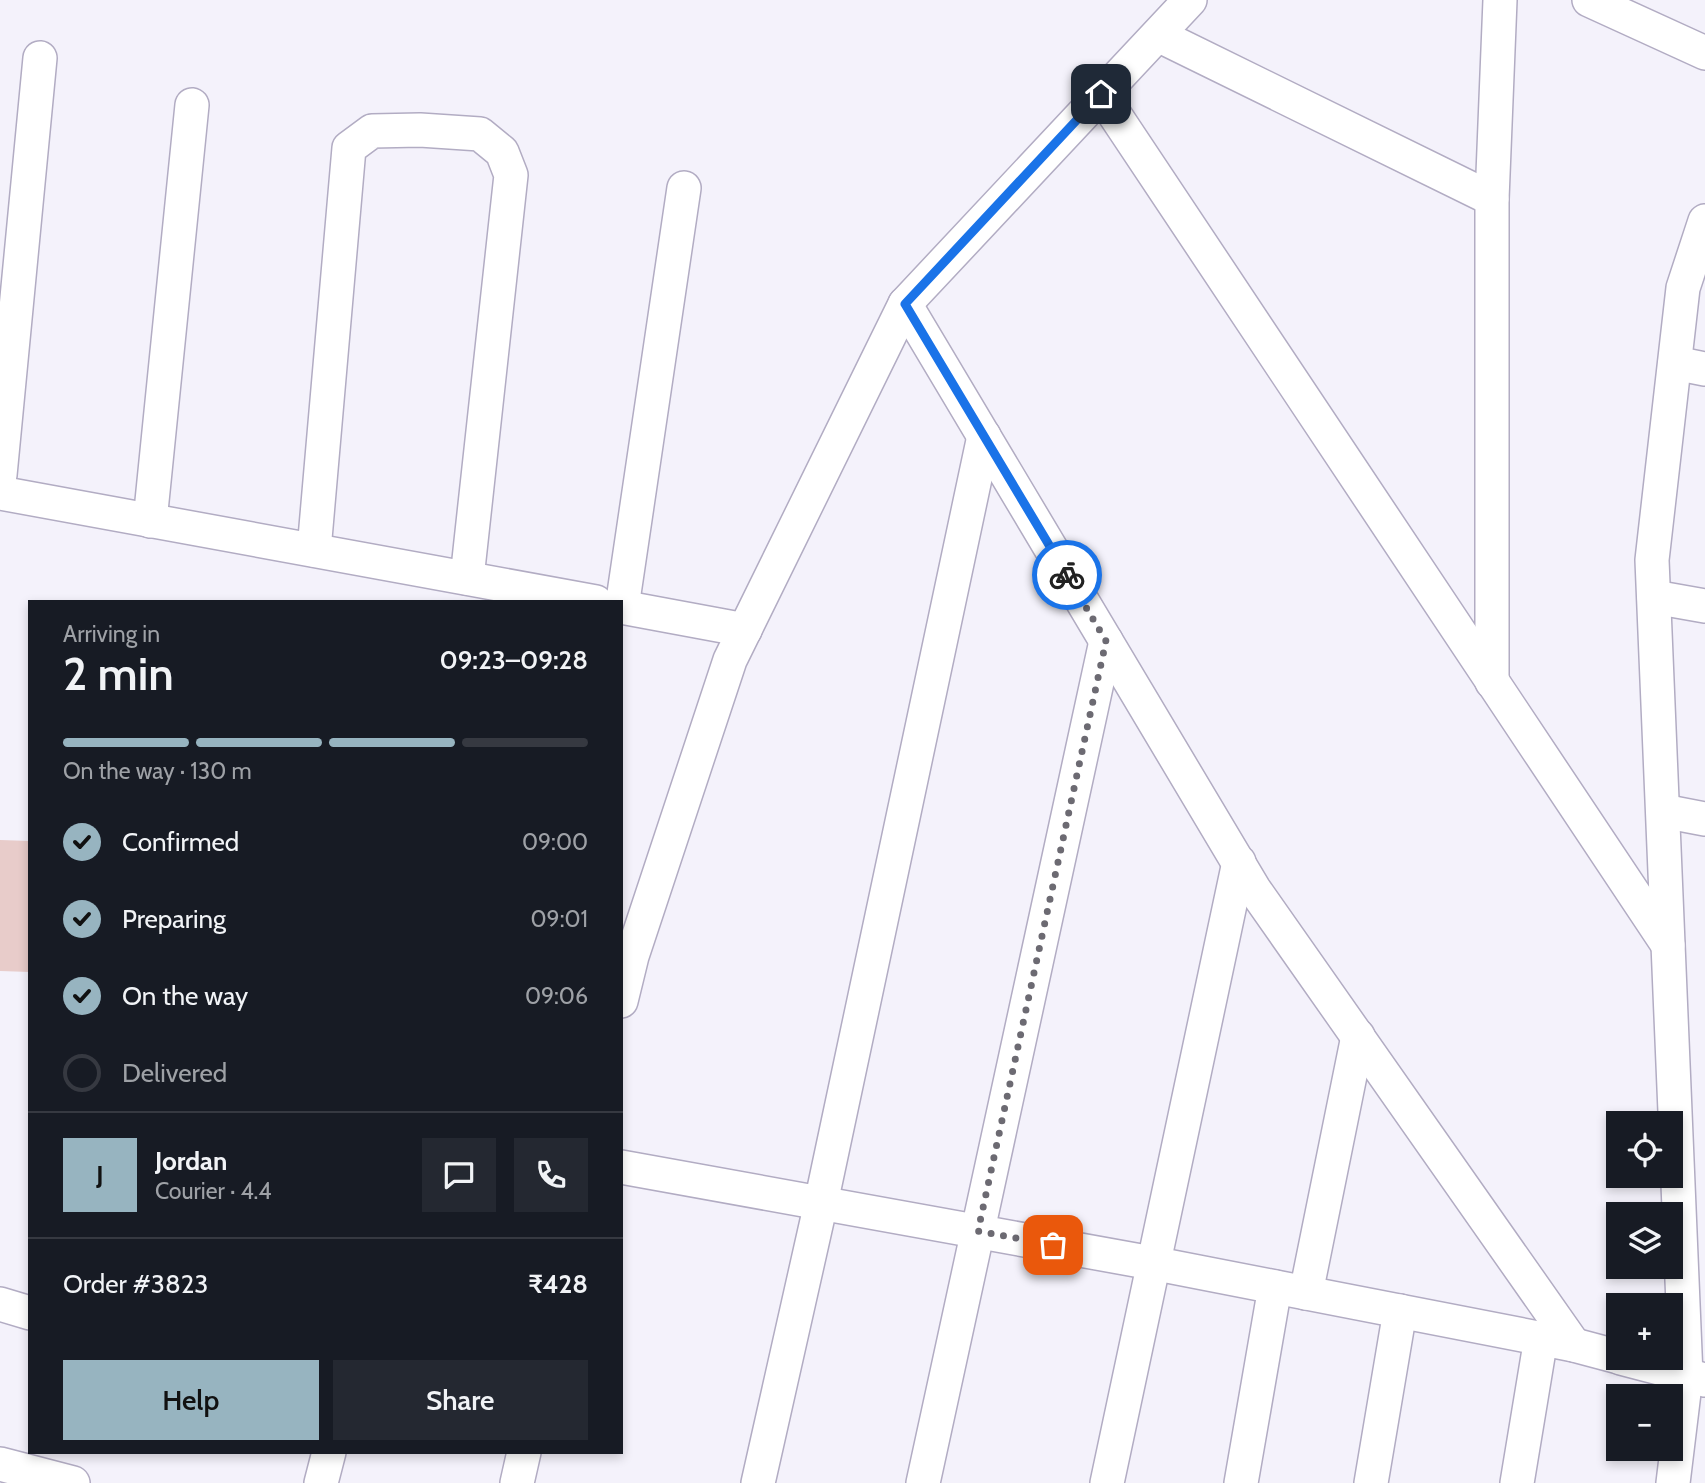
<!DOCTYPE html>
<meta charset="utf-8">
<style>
:root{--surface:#171b24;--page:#242831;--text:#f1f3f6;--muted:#9ea1a6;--line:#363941;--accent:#97b4c0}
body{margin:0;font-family:Cabin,sans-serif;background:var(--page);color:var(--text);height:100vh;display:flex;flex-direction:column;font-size:26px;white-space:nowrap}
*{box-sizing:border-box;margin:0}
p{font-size:23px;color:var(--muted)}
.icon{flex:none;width:38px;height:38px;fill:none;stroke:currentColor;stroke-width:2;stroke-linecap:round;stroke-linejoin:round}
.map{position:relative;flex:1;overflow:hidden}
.panel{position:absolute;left:28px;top:600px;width:595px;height:854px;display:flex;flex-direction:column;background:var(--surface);border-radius:0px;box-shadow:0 4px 10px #0003}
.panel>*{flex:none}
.fabs{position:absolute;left:1606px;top:1111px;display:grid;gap:14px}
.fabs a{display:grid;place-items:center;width:77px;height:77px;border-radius:0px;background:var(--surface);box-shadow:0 4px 10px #0003;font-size:35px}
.pin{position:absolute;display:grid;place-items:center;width:60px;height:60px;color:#fff;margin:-30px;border-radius:14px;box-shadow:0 4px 10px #0006}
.courier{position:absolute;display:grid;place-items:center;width:70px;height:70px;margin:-35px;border:5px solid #1a73e8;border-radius:50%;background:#fff;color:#222;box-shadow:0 2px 9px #0007}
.summary em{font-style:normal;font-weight:600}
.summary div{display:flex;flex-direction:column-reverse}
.summary{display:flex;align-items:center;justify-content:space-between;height:119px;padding:0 35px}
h1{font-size:46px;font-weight:600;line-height:52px}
.bar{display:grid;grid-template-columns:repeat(4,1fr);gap:10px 7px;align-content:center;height:84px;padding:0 35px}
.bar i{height:9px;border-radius:5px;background:var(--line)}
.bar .active{background:var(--accent)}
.bar p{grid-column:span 4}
.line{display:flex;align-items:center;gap:18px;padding:0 35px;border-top:2px solid var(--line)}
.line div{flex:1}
.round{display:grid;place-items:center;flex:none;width:74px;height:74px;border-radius:0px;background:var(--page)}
ol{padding:0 35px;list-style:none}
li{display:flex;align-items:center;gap:21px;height:77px}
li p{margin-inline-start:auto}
li .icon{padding:7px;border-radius:50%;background:var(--accent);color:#111;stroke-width:4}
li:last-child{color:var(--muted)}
li i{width:38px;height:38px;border:4px solid var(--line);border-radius:50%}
.action{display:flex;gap:14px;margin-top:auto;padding:14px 35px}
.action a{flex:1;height:80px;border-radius:0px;background:var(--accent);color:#111;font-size:28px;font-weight:600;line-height:80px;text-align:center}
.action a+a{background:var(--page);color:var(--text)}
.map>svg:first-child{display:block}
.building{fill:#e8ccca}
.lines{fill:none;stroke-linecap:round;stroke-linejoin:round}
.minor-casing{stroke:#b2acc3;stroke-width:36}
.minor{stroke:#fff;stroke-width:33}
.done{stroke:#6c6a72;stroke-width:7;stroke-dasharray:0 12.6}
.route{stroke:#1a73e8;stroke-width:9}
</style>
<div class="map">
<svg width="1705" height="1483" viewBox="0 0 1705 1483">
<rect width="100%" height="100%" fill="#f4f2fb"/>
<!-- building -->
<path class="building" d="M0 840 30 841V972L0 971Z"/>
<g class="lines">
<defs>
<g id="minor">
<path d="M1589 0 1705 53"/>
<path d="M1158 35 1492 199"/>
<path d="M1101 94 1668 945"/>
<path d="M905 304 1254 889 1574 1345"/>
<path d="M1675 363 1705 369"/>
<path d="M0 475 40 58"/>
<path d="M0 493 596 602"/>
<path d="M150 521 192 105"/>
<path d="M314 550 349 148 372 131 420 130 480 134 502 152 511 175 467 578"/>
<path d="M1654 597 1705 606"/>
<path d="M621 607 745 630"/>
<path d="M622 607 684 188"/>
<path d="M1492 682V199L1500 0"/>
<path d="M1663 811 1705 819"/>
<path d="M621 1001 632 956 730 660 905 304 1190 0"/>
<path d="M621 1167 1152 1263 1574 1345 1619 1357"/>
<path d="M1306 1293 1358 1036"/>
<path d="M0 1304 30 1313"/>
<path d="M1621 1358 1705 1380"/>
<path d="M0 1464 73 1483"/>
<path d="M321 1483 329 1452"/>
<path d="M517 1483 524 1452"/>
<path d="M758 1483 821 1203 984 436"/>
<path d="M923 1483 1106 641"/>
<path d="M1107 1483 1239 862"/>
<path d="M1241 1483 1275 1287"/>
<path d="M1371 1483 1400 1311"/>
<path d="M1517 1483 1541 1338"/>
<path d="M1673 1483 1686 1376 1652 560 1683 288 1705 221"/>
</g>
</defs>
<!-- minor casing -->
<use href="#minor" class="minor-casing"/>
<!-- minor -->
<use href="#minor" class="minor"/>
</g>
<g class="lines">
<!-- done -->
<path class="done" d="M1053 1245 978 1231 1106 641 1067 575"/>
<!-- route -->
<path class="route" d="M1067 575 905 304 1101 94"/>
</g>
</svg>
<div class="fabs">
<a><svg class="icon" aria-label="locate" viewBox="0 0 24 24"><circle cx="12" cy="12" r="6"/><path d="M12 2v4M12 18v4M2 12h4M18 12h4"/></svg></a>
<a><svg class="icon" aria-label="layers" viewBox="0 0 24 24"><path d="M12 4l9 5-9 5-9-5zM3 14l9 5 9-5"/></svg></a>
<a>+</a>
<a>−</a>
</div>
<div class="pin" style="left:1053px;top:1245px;background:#ea580c"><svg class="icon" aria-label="bag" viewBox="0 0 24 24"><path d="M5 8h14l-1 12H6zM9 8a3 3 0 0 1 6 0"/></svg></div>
<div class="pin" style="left:1101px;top:94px;background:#1f2937"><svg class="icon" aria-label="home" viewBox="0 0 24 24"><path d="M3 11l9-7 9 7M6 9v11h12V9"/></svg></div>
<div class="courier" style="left:1067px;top:575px"><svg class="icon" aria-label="bike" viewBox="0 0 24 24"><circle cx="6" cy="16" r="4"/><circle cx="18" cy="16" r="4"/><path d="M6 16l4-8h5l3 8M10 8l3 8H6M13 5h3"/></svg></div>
<section class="panel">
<div class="summary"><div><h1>2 min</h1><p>Arriving in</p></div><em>09:23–09:28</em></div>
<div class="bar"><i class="active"></i><i class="active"></i><i class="active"></i><i></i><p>On the way · 130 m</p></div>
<ol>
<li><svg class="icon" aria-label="check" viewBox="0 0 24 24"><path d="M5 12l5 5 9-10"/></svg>Confirmed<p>09:00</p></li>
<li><svg class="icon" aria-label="check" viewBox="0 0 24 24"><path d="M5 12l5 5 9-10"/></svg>Preparing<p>09:01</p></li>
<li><svg class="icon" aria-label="check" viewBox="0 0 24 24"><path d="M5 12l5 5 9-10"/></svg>On the way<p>09:06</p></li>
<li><i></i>Delivered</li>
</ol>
<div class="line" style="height:126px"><b class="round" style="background:var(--accent);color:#111">J</b><div><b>Jordan</b><p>Courier · 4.4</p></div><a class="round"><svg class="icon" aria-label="chat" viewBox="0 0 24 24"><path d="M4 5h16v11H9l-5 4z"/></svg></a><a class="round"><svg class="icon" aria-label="phone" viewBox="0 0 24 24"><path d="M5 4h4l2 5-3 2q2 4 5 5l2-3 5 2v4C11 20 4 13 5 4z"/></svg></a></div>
<div class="line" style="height:91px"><div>Order #3823</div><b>₹428</b></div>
<div class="action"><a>Help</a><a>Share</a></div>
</section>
</div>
